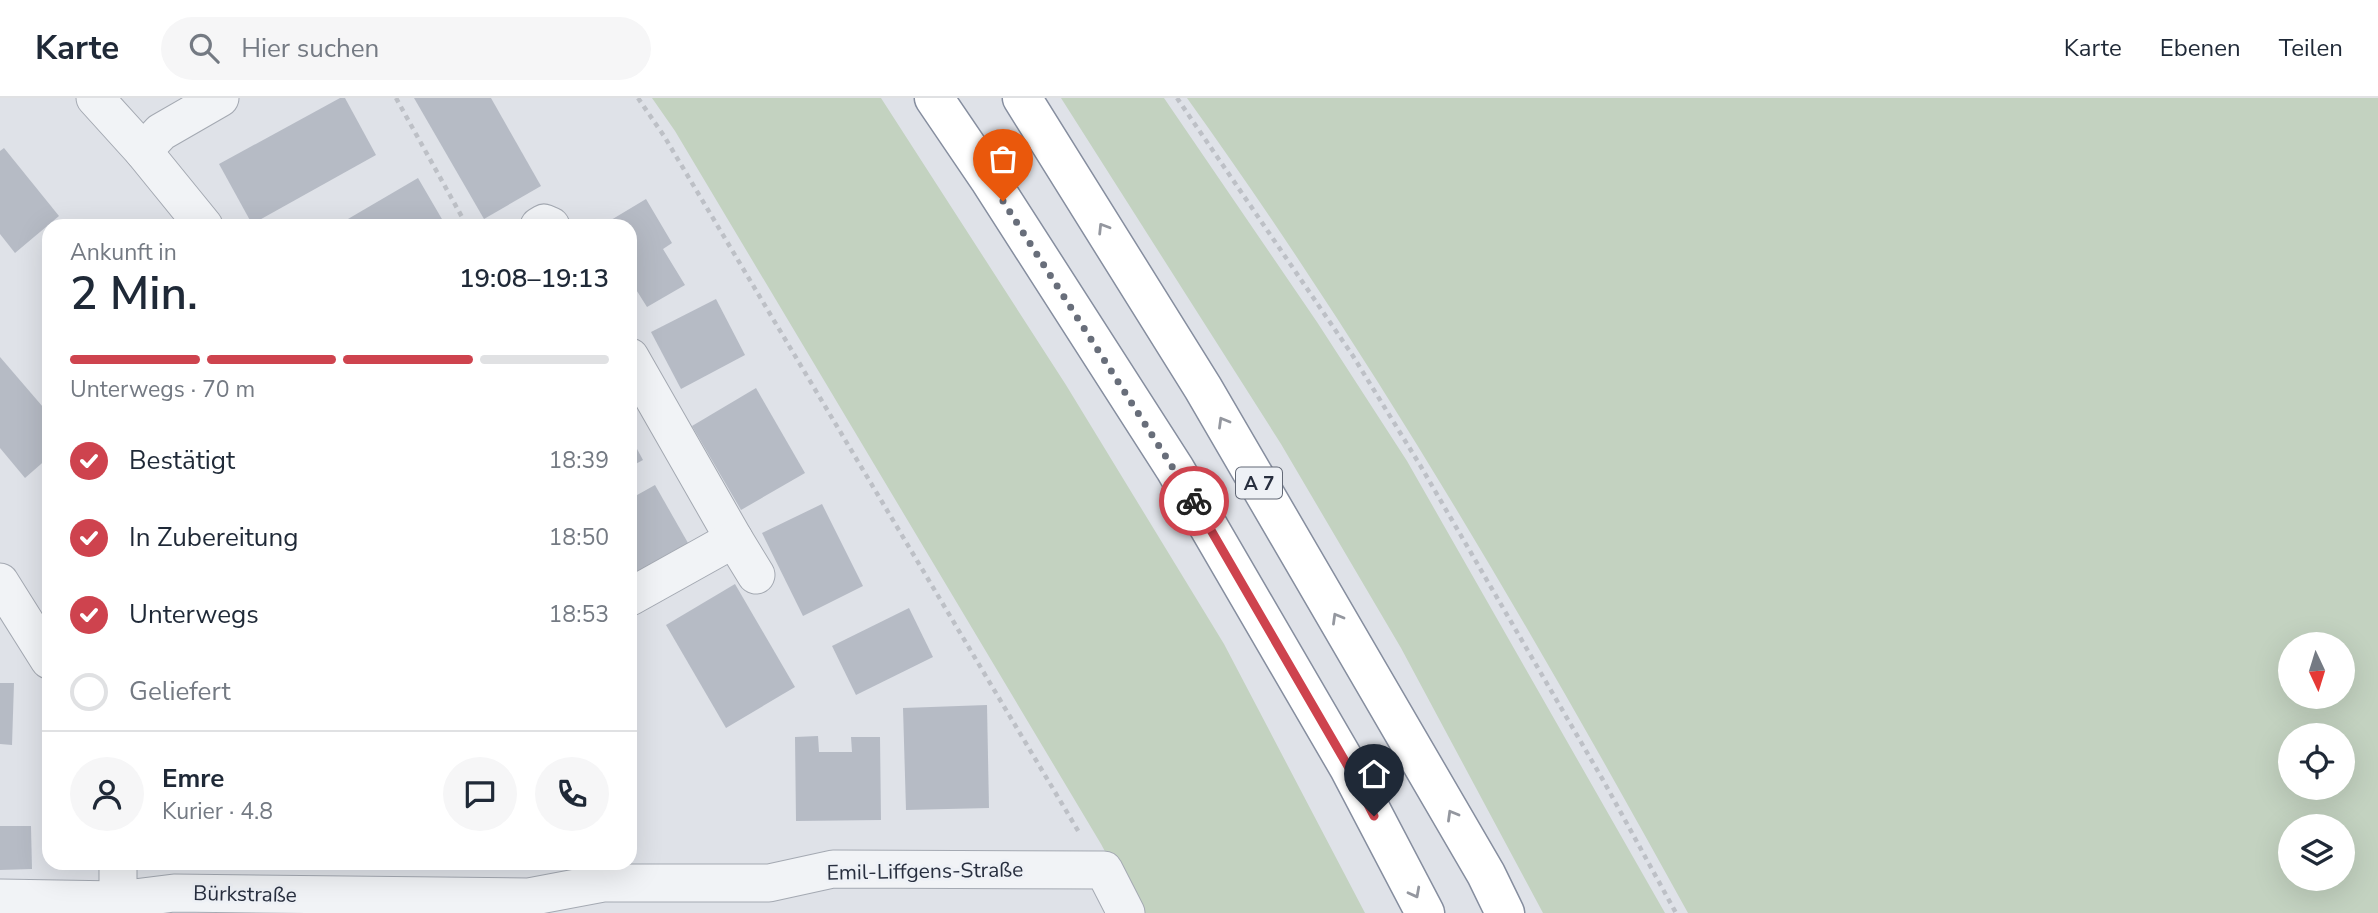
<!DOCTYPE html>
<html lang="de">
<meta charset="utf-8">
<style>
:root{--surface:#fff;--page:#f6f6f7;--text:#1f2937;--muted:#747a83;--line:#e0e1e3;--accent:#ce434e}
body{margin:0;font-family:"Nunito Sans",sans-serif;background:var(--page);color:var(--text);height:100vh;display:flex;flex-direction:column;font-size:26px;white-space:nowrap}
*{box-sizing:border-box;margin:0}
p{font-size:23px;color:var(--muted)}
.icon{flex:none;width:38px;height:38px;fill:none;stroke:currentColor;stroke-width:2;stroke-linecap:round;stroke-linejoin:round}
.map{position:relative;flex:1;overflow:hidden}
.drawer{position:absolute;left:42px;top:121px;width:595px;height:651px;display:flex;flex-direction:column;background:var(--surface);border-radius:21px;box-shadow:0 7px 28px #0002}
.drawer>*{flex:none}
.needle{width:46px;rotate:176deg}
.tools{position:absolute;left:2278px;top:534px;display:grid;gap:14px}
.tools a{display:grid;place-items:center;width:77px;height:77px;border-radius:50%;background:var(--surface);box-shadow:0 7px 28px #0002;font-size:35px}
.pin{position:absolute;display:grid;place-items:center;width:60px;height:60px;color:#fff;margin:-72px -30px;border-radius:50% 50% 50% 0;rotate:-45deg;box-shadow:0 0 7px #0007}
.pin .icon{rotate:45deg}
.courier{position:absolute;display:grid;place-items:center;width:70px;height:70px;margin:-35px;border:5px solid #ce434e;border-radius:50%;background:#fff;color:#222;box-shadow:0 2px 9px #0007}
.head em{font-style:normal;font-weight:600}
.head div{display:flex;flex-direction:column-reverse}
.head{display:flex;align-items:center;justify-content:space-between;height:119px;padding:0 28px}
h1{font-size:46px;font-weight:600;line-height:52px}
.bar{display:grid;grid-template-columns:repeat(4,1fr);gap:10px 7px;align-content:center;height:84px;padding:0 28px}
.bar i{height:9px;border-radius:5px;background:var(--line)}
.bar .current{background:var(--accent)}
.bar p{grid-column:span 4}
.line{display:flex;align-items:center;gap:18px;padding:0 28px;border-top:2px solid var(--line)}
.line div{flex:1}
.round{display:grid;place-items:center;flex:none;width:74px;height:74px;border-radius:37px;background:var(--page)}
ol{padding:0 28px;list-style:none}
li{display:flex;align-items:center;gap:21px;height:77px}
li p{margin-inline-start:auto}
li .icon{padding:7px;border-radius:50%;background:var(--accent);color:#fff;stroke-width:4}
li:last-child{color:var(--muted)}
li i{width:38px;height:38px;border:4px solid var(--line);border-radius:50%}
header{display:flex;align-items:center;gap:42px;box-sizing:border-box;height:98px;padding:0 35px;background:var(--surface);border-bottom:2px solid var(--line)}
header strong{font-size:33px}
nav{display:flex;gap:38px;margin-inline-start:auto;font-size:24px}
.search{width:490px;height:63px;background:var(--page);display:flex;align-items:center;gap:18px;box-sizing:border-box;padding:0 24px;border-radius:38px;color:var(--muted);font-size:26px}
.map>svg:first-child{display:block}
.green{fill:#c3d2c0;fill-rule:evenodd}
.building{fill:#b6bbc5}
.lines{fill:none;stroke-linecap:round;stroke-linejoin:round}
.street-casing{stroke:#a4a9b2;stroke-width:39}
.highway-casing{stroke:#868e9f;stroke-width:41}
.path{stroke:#bdc0c6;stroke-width:4.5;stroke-dasharray:5 5;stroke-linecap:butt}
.street{stroke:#f1f3f6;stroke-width:37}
.highway{stroke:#fff;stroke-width:38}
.oneway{stroke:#94979f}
.done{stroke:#686e7a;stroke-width:7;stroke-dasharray:0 12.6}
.route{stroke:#ce434e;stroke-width:9}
.labels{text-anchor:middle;stroke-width:6;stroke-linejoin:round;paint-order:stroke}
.shield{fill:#eef1f6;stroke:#636976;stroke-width:2}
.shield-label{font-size:19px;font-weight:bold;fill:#282f3f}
.street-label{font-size:21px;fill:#282f3f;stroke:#eef1f6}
</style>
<header>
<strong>Karte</strong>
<div class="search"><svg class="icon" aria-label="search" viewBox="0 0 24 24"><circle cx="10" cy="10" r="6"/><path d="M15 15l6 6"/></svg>Hier suchen</div>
<nav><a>Karte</a><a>Ebenen</a><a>Teilen</a></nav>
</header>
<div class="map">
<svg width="2378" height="815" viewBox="0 0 2378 815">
<rect width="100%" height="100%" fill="#dfe2e8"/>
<!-- green -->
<g class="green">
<path d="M652 0H881L1066 287 1224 546 1365 815H1138L1101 746 675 33Z"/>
<path d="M1061 0H1164L1317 224 1407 363 1665 815H1543L1401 550 1281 346Z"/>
<path d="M1187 0H2378V815H1688C1534 536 1373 259 1187 0ZM2343 546V598H2291V546ZM2291 637H2343V690H2291ZM2291 728H2343V780H2291Z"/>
</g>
<!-- building -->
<g class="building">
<path d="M340 0H345L376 57 252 126 219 66Z"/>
<path d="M414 0H491L541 88 484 121Z"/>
<path d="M4 50 59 118 15 155 0 136V53Z"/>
<path d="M418 80 446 128H336Z"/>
<path d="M646 101 672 145 663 151 685 187 647 209 630 182V128H601Z"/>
<path d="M716 201 745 257 681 291 651 234Z"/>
<path d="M0 259 49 316V359L25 380 0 350Z"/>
<path d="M756 290 805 375 741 412 692 328Z"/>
<path d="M630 338 643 362 630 369Z"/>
<path d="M655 387 692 452 630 479V401Z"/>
<path d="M822 406 863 488 803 518 762 435Z"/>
<path d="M735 486 795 589 726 630 666 527Z"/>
<path d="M909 510 933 559 856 597 832 548Z"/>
<path d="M0 585H14L12 647 0 646Z"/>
<path d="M987 607 989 710 906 712 903 610Z"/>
<path d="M818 638 819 654H852L851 639H880L881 722 796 723 795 639Z"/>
<path d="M0 728H31L32 771 0 772Z"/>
</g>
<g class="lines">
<defs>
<g id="street">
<path d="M95 0 143 53 204 128"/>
<path d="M143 53 161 34 220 0"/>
<path d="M539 128 544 125 551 128"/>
<path d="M630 259 734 441"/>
<path d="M0 484 49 562"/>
<path d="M630 499 734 441 756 477"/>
<path d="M118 765V802"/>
<path d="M0 800 118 802 174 795 529 799 603 785H769L833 771 1104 772 1126 815"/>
</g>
<g id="highway">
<path d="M934 0 989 81 1175 371 1349 670 1425 815"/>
<path d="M1022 0 1203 290 1486 776 1505 815"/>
</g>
</defs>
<!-- street casing -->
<use href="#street" class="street-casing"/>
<!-- highway casing -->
<use href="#highway" class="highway-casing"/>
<!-- path -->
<g class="path">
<path d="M396 0 467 128"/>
<path d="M638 0 664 38 1080 736"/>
<path d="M1177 0 1353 258 1420 367 1603 682 1676 815"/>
</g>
<!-- street -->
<use href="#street" class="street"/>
<!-- highway -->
<use href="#highway" class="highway"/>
</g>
<!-- one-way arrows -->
<defs><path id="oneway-chevron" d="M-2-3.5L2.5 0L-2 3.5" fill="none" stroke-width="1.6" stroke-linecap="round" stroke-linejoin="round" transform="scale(1.75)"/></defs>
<g class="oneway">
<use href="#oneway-chevron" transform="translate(1103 130) rotate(-122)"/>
<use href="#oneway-chevron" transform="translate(1223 324) rotate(-120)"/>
<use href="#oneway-chevron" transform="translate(1337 520) rotate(-120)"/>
<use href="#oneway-chevron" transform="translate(1452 717) rotate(-120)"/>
<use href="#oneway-chevron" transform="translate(1415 795) rotate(62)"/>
</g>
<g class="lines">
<!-- done -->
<path class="done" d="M1003 103 1194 403"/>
<!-- route -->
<path class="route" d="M1194 403 1349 670 1374 718"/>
</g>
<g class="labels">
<!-- shield labels -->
<rect class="shield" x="1236" y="369.5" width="46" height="31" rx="5"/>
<g class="shield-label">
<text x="1259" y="392">A 7</text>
</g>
<!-- street labels -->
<g class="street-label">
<text transform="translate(925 773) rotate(-1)" y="7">Emil-Liffgens-Straße</text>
<text transform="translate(245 796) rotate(1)" y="7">Bürkstraße</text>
</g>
</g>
</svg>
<div class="tools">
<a><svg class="needle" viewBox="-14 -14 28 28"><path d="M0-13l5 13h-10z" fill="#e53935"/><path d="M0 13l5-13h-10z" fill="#747a83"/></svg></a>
<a><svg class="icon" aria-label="locate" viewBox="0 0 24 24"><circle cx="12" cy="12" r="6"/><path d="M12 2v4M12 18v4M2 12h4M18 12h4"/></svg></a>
<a><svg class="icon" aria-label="layers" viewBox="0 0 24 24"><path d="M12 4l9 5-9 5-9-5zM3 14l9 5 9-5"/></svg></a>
</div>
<div class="pin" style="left:1003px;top:103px;background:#ea580c"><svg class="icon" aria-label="bag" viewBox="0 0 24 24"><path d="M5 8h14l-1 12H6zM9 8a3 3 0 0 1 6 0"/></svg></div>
<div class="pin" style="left:1374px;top:718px;background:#1f2937"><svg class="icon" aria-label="home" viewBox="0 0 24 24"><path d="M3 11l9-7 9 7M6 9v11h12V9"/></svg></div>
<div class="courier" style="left:1194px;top:403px"><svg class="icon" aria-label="bike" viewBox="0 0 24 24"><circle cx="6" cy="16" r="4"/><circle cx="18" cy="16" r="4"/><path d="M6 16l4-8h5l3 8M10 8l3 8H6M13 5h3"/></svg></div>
<section class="drawer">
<div class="head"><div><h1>2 Min.</h1><p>Ankunft in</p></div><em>19:08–19:13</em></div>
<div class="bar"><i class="current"></i><i class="current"></i><i class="current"></i><i></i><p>Unterwegs · 70 m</p></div>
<ol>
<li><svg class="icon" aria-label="check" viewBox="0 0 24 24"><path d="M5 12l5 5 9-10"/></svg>Bestätigt<p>18:39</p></li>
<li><svg class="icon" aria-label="check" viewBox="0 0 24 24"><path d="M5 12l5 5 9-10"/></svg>In Zubereitung<p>18:50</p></li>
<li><svg class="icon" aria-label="check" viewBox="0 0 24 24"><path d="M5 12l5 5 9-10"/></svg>Unterwegs<p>18:53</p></li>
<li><i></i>Geliefert</li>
</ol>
<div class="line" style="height:126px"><a class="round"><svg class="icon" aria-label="person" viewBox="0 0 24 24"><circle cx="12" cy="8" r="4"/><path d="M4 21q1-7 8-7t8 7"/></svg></a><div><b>Emre</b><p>Kurier · 4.8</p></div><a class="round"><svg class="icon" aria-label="chat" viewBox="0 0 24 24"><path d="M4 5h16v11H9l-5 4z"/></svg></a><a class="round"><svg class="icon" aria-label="phone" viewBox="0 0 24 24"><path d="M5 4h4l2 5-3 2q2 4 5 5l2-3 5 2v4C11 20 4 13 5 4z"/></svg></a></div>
</section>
</div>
